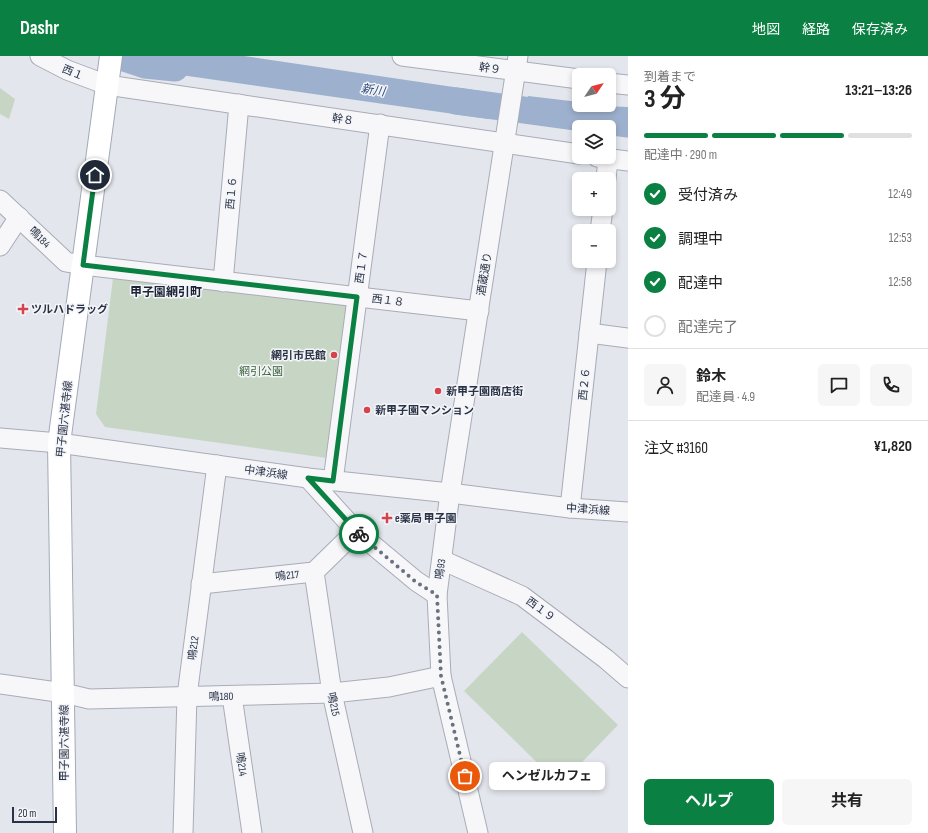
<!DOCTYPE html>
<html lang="ja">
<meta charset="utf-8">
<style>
:root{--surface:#fff;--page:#f6f6f6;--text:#222;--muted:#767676;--line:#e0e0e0;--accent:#0b8043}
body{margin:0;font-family:"Sofia Sans Condensed","Noto Sans JP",sans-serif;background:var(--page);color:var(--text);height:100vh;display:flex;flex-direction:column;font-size:15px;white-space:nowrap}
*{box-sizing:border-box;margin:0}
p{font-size:13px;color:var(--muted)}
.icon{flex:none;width:22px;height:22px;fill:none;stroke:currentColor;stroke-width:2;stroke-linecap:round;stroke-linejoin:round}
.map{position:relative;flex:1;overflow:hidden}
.drawer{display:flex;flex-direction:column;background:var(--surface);width:300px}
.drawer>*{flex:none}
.needle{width:26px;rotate:55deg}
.controls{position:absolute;left:572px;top:12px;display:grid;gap:8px}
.controls a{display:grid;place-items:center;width:44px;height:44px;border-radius:6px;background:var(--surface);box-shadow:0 2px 6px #0003;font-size:20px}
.scale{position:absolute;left:12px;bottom:10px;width:45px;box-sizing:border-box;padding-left:4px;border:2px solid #2a3245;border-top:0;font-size:11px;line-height:14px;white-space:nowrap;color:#2a3245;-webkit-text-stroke:3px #f3f5f9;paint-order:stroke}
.pin{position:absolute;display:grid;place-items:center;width:34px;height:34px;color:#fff;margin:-17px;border:2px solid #fff;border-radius:50%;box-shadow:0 1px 4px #0007}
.courier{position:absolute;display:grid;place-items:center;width:40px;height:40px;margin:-20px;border:3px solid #0b8043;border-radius:50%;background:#fff;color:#222;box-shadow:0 1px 5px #0007}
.bubble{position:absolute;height:28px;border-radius:6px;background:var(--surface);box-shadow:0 2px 6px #0003;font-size:13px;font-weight:700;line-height:28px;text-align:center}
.headline em{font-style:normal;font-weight:700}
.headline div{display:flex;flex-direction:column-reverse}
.headline{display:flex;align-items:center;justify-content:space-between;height:68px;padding:0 16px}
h1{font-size:26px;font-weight:700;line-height:30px}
.bar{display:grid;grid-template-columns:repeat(4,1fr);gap:6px 4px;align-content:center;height:48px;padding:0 16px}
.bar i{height:5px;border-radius:3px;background:var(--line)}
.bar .current{background:var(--accent)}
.bar p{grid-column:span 4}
.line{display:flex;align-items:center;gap:10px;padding:0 16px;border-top:1px solid var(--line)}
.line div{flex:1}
.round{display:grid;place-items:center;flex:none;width:42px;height:42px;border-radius:6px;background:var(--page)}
ol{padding:0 16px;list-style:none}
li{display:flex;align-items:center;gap:12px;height:44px}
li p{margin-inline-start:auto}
li .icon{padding:4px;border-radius:50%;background:var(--accent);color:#fff;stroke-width:4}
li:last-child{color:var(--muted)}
li i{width:22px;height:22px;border:2px solid var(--line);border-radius:50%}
.action{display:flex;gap:8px;margin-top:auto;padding:8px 16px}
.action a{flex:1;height:46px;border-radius:6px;background:var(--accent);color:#fff;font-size:16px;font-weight:700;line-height:46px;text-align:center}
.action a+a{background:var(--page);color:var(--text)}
header{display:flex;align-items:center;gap:24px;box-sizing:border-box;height:56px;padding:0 20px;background:var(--accent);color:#fff}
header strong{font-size:19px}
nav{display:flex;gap:22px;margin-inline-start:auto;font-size:14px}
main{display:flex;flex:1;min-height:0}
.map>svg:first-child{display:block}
.green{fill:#c7d6c4}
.water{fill:#9db0cd}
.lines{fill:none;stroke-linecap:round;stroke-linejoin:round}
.river{stroke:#9db0cd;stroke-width:27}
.minor-casing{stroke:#a8acb7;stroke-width:21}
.major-casing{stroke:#a2a9b8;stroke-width:24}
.minor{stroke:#f7f7fa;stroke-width:19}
.major{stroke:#fff;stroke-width:22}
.done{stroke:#6b717f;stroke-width:4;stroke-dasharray:0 7.2}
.route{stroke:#0b8043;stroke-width:5}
.poi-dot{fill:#d5444d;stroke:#f3f5f9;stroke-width:1.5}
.labels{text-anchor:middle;stroke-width:3;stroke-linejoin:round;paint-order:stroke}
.street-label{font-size:11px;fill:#2a3245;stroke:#f3f5f9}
.poi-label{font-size:11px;font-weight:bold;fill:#2a3245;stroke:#f3f5f9;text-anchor:start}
.park-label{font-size:11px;fill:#3b6237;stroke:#f3f5f9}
.water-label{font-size:12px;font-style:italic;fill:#324c7c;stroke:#f3f5f9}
.neighbourhood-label{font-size:12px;font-weight:bold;fill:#1c2336;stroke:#f3f5f9}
</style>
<header>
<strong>Dashr</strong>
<nav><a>地図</a><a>経路</a><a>保存済み</a></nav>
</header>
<main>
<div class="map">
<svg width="628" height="777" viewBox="0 0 628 777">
<rect width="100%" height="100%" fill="#e3e6ec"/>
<!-- green -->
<g class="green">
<path d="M0 32 15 43 9 63 0 58Z"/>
<path d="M113 222 346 247 348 254 327 402 105 371 96 358Z"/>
<path d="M522 576 618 669 560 729 464 635Z"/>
</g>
<!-- water -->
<g class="water">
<path d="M141 0H244L494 37 489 63 139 13Z"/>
<path d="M528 40 579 46V49L628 51V78L609 76V71H579V73L524 67Z"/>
</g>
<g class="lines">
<!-- river -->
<g class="river">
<path d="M118 0 145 9 175 12"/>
<path d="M456 45 628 68"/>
</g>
<defs>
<g id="minor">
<path d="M40 0 67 14 107 29 579 98"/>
<path d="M402 0 579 23"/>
<path d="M609 27 628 29"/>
<path d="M597 101 628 105"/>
<path d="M606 123 608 103"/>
<path d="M0 144 66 206 83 209 479 255"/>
<path d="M600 175 603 153"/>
<path d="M0 190 19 161"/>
<path d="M223 226 239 48"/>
<path d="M589 277 628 282"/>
<path d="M0 382 59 387 308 422 450 437 570 452 628 456"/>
<path d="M308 422 356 475 416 525 437 539"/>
<path d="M333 425 380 68"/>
<path d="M570 452 597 205"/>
<path d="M442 504 522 540 606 603 628 622"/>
<path d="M314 516 332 637 363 777"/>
<path d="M201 528 314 516 356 475"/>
<path d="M0 628 64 637 89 643 332 637 389 631 441 620"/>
<path d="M232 640 252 777"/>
<path d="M183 777 187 640 217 409"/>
<path d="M478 777 441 620 437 539 450 437 518 0"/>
</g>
<path id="major" d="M65 777 59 387 111 0"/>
</defs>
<!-- minor casing -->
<use href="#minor" class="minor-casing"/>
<!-- major casing -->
<use href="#major" class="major-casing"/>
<!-- minor -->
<use href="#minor" class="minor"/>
<!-- major -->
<use href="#major" class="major"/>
</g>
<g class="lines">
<!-- done -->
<path class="done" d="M359 478 416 526 437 539 441 620 465 720"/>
<!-- route -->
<path class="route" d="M95 119 83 209 357 241 333 425 308 422 359 478"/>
</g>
<!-- markers -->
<g class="poi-dot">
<path d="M21 247h4v4h4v4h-4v4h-4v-4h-4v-4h4z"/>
<circle cx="334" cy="299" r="4"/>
<circle cx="438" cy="335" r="4"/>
<circle cx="367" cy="354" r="4"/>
<path d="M385 456h4v4h4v4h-4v4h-4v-4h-4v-4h4z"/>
</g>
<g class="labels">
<!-- street labels -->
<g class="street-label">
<text transform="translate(490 12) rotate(8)" y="4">幹９</text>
<text transform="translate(73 16) rotate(23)" y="4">西１</text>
<text transform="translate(343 63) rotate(8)" y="4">幹８</text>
<text transform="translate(231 137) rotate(-85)" y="4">西１６</text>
<text transform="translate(40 181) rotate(44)" y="4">鳴184</text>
<text transform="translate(361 211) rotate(-82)" y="4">西１７</text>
<text transform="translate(484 218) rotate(-81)" y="4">酒蔵通り</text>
<text transform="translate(388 244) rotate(7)" y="4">西１８</text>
<text transform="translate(584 328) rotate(-84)" y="4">西２６</text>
<text transform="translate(64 363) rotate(-84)" y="4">甲子園六湛寺線</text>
<text transform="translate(266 416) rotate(8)" y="4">中津浜線</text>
<text transform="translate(588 453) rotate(4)" y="4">中津浜線</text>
<text transform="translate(440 513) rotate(-82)" y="4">鳴93</text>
<text transform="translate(287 519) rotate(-6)" y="4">鳴217</text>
<text transform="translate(541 553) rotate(36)" y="4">西１９</text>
<text transform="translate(193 592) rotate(-83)" y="4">鳴212</text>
<text transform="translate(221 640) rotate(-1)" y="4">鳴180</text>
<text transform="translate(334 648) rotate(78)" y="4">鳴215</text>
<text transform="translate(64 687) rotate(-90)" y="4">甲子園六湛寺線</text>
<text transform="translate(242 708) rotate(82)" y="4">鳴214</text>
</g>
<!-- poi labels -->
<g class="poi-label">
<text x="31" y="257">ツルハドラッグ</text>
<text x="326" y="303" text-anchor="end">網引市民館</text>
<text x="446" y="339">新甲子園商店街</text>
<text x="375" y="358">新甲子園マンション</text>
<text x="395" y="466">e薬局 甲子園</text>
</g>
<!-- park labels -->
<g class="park-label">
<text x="261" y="319">網引公園</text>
</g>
<!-- water labels -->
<g class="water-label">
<text transform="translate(373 34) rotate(8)" y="4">新川</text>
</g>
<!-- neighbourhood labels -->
<g class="neighbourhood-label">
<text x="166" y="240">甲子園網引町</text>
</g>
</g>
</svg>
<div class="controls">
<a><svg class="needle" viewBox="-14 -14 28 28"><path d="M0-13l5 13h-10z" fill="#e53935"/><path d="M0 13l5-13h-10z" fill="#767676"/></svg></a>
<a><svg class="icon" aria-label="layers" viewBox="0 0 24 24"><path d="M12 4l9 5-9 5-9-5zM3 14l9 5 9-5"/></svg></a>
<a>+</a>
<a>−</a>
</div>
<div class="scale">20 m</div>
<div class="pin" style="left:465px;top:720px;background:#ea580c"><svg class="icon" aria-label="bag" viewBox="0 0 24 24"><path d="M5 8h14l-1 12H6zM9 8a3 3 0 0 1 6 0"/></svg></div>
<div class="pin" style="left:95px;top:119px;background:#1f2937"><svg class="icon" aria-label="home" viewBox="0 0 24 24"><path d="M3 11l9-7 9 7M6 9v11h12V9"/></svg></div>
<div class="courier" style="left:359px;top:478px"><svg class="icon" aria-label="bike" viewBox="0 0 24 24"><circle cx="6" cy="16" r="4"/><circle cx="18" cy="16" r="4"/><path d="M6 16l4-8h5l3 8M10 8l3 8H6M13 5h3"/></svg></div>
<div class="bubble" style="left:489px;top:706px;width:116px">ヘンゼルカフェ</div>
</div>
<section class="drawer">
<div class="headline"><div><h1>3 分</h1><p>到着まで</p></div><em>13:21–13:26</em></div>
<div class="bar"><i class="current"></i><i class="current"></i><i class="current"></i><i></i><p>配達中 · 290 m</p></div>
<ol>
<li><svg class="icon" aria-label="check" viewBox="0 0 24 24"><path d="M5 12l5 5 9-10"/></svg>受付済み<p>12:49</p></li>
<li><svg class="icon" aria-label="check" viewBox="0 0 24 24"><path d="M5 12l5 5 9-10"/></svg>調理中<p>12:53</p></li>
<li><svg class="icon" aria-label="check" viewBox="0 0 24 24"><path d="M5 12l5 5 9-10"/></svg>配達中<p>12:58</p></li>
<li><i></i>配達完了</li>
</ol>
<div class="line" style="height:72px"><a class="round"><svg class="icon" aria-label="person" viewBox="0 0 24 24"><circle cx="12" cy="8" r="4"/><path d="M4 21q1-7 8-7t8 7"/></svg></a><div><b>鈴木</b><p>配達員 · 4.9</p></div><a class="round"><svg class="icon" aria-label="chat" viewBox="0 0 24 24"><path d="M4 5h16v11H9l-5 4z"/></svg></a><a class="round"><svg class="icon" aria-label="phone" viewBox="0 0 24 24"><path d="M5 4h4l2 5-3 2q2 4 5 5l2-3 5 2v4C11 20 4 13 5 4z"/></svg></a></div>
<div class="line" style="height:52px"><div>注文 #3160</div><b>¥1,820</b></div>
<div class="action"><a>ヘルプ</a><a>共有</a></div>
</section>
</main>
